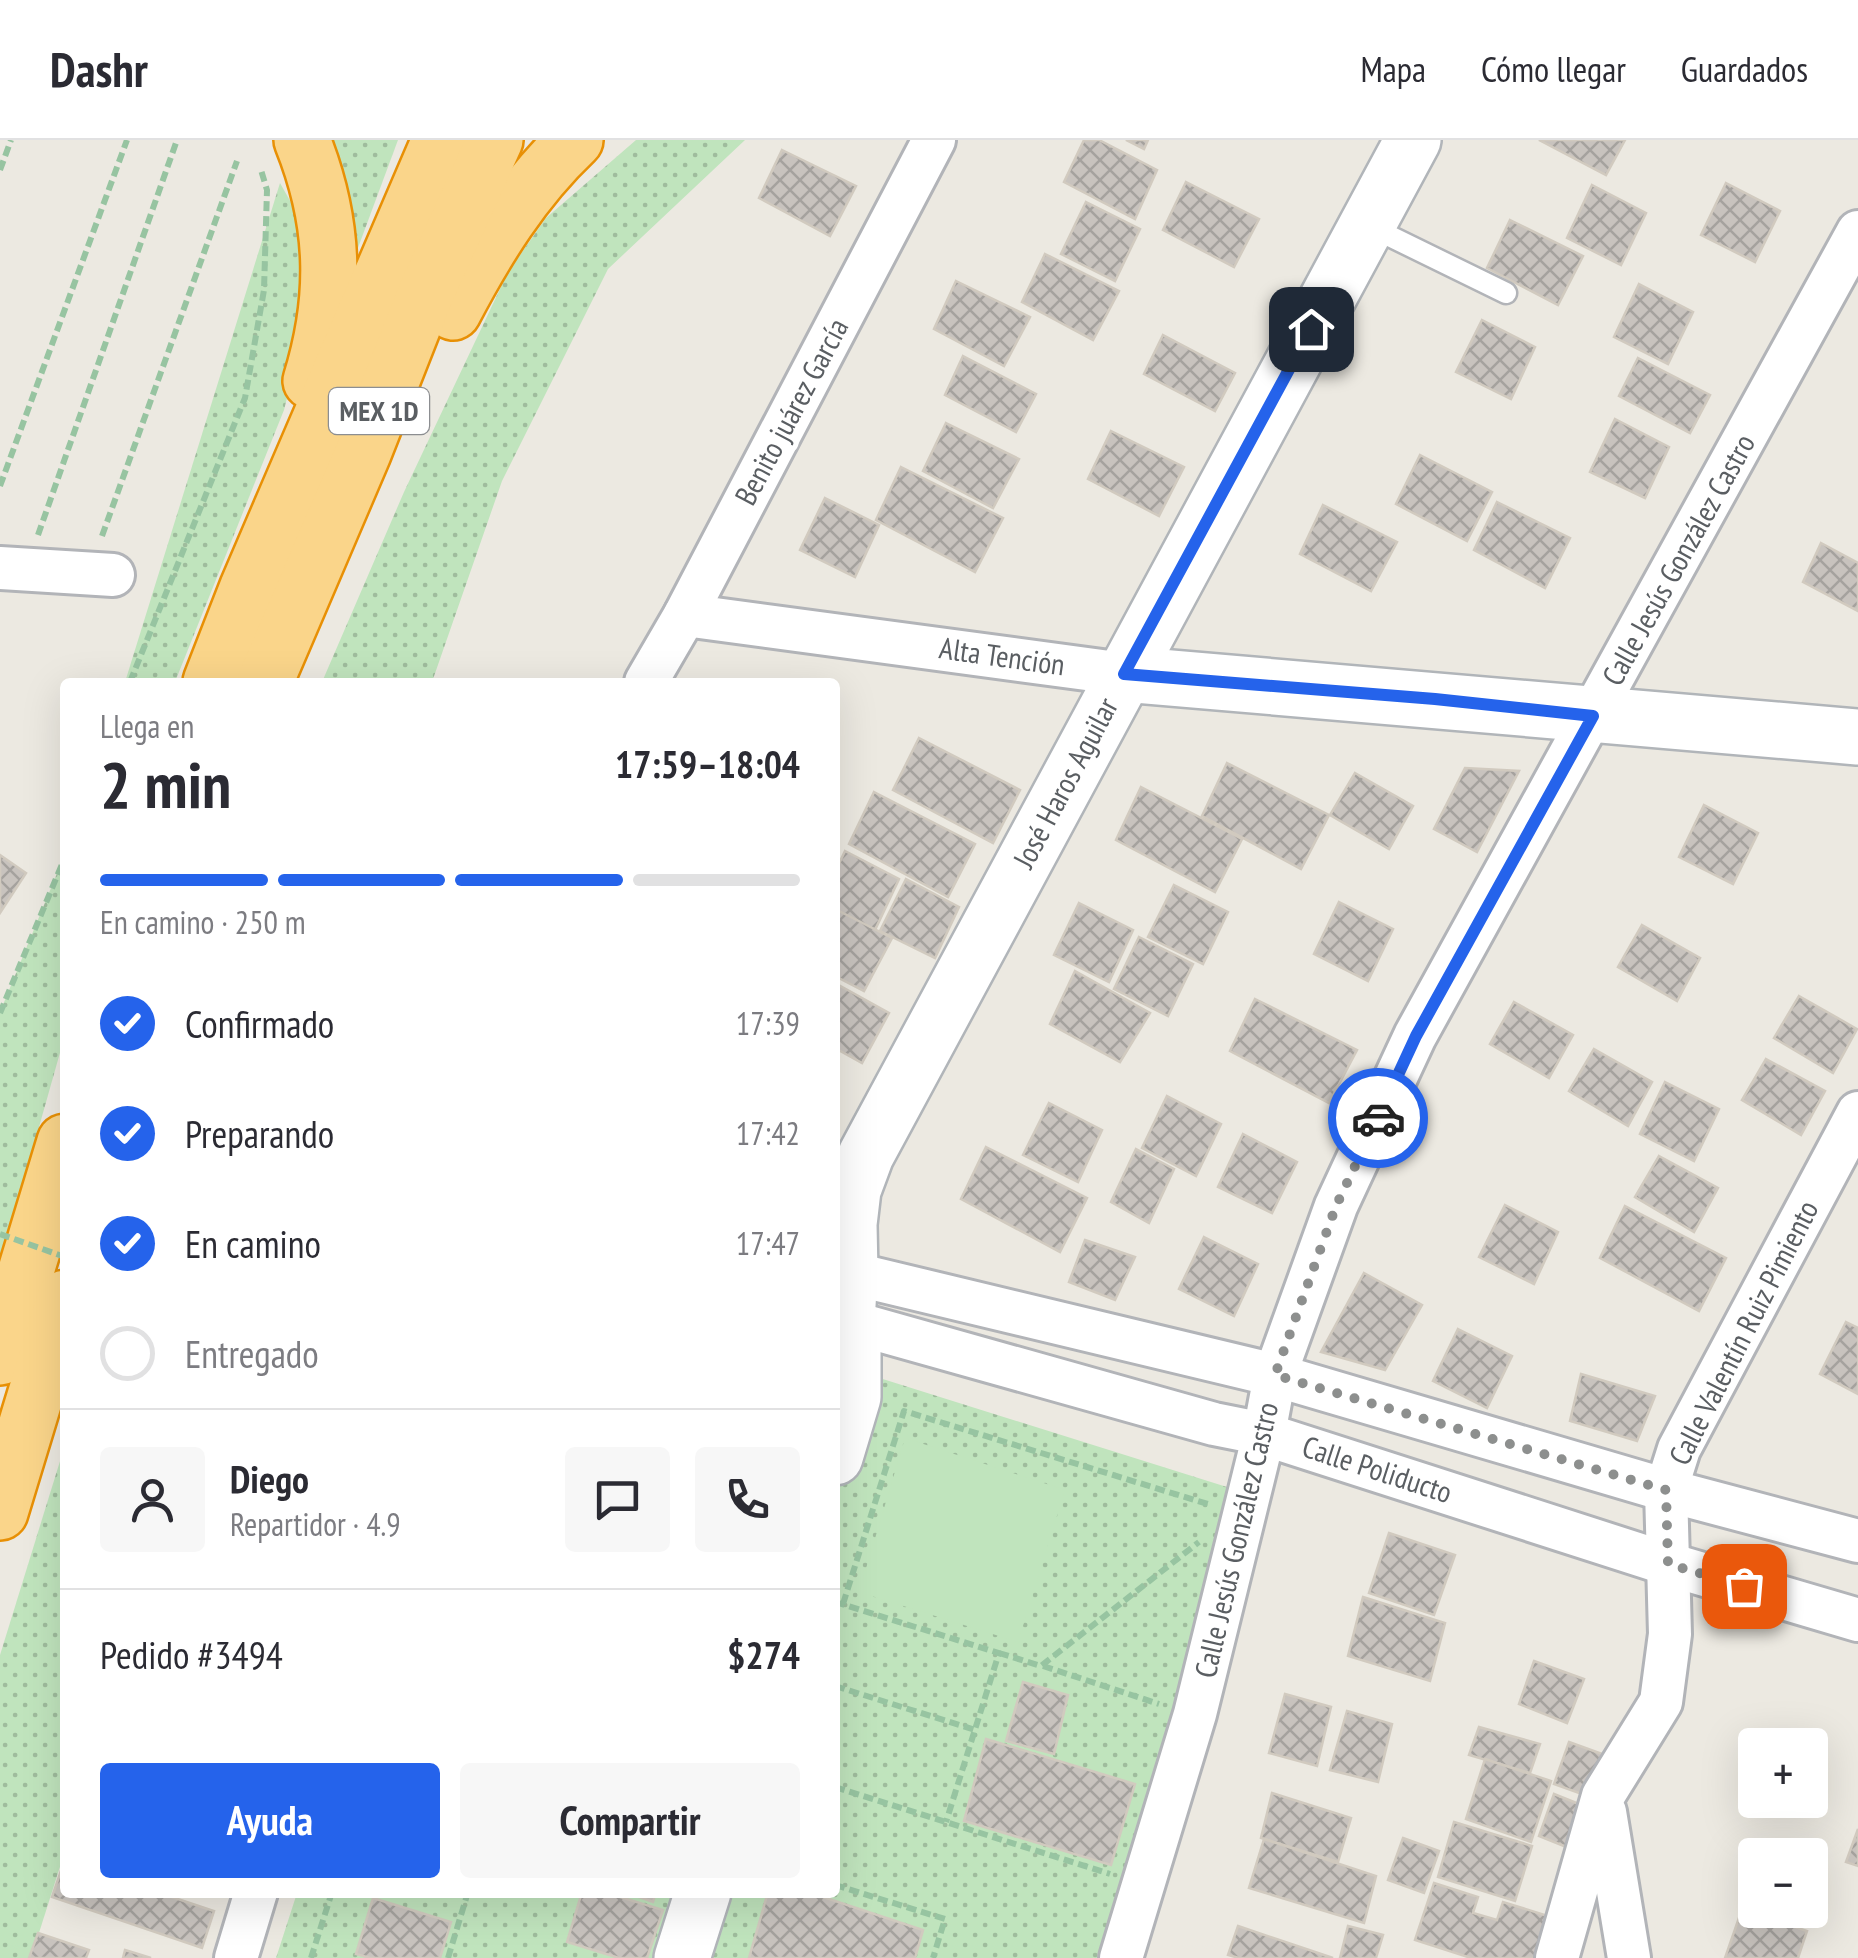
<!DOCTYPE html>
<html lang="es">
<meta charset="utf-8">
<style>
:root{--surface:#fff;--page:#f7f7f7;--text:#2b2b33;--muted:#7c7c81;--line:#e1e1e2;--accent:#2563eb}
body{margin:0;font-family:"PT Sans Narrow",sans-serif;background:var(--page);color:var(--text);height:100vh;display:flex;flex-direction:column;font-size:38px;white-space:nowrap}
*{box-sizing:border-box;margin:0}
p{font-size:32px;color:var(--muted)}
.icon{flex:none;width:55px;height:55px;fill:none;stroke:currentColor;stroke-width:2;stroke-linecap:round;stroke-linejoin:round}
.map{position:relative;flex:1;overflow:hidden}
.sheet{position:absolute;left:60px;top:538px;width:780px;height:1220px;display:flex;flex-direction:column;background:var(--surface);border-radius:10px;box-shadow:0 10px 40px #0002}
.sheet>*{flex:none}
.tools{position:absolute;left:1738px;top:1588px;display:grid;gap:20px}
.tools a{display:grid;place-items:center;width:90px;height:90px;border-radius:10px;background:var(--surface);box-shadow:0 10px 40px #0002;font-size:50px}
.pin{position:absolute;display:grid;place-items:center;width:85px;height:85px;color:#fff;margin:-42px;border-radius:20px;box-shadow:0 5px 15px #0006}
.courier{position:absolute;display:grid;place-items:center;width:100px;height:100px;margin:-50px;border:8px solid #2563eb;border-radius:50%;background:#fff;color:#222;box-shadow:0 2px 12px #0007}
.summary em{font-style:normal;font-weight:800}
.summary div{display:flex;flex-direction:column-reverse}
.summary{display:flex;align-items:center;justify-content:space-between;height:170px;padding:0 40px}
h1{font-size:65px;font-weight:800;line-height:75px}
.bar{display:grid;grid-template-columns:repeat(4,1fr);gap:15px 10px;align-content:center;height:120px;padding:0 40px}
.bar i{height:12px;border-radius:8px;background:var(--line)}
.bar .selected{background:var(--accent)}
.bar p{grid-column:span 4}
.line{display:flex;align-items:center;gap:25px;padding:0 40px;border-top:2px solid var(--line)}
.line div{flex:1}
.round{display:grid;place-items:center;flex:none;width:105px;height:105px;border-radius:10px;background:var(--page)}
ol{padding:0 40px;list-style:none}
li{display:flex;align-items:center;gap:30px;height:110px}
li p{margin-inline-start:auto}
li .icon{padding:10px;border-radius:50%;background:var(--accent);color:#fff;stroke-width:4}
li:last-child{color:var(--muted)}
li i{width:55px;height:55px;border:5px solid var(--line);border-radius:50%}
.button{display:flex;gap:20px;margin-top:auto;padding:20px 40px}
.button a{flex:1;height:115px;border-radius:10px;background:var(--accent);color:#fff;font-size:40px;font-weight:800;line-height:115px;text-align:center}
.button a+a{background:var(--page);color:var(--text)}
header{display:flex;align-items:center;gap:60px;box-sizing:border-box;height:140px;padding:0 50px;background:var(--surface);border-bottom:2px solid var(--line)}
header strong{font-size:48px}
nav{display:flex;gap:55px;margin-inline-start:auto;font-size:35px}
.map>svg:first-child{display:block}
.grass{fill:url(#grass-dots)}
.pitch{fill:#c0e4bd}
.building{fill:url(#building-cross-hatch);stroke:#d1cabf;stroke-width:2.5}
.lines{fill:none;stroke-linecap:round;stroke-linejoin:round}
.lane-casing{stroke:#b2b4b8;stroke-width:25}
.street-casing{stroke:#b2b4b8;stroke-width:48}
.secondary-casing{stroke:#b1b5b9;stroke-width:60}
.highway-casing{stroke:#e89005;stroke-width:60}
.path{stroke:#97c4a1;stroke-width:6;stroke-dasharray:10 5;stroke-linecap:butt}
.lane{stroke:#fff;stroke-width:20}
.street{stroke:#fff;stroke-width:42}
.secondary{stroke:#fff;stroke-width:55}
.highway{stroke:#fad58a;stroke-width:55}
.path-bridge{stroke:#97c4a1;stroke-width:6;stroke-dasharray:10 5;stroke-linecap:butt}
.done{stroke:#8d8f8e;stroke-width:10;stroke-dasharray:0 18}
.route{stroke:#2563eb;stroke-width:12}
.labels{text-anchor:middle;stroke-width:10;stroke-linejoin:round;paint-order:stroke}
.shield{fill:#fff;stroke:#8c8e91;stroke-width:2.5}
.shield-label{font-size:28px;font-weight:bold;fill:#5a5e62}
.street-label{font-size:30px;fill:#5a5e62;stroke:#fff}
</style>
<header>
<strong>Dashr</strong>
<nav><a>Mapa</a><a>Cómo llegar</a><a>Guardados</a></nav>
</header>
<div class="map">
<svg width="1858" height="1818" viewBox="0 0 1858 1818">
<defs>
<pattern id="grass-dots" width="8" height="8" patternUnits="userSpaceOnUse" patternTransform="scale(2.5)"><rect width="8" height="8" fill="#c0e4bd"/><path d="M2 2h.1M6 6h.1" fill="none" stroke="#9fbc9d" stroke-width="1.8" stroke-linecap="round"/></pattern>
<pattern id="building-cross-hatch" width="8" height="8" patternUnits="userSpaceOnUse" patternTransform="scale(2.5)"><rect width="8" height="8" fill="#c8c3be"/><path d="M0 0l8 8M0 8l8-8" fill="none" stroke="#a5a29e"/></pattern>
</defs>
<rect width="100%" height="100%" fill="#ece9e1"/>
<!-- grass -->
<g class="grass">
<path d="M323 0H398L349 132Z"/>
<path d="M636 0H745L608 129 502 341 432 542H322L404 352 508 132 546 78Z"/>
<path d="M280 43 293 66 307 114V178L284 270 175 542H125Z"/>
<path d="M65 714V895L0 1125V872Z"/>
<path d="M835 1224 1246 1353 1110 1818H276L297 1753 835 1752Z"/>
<path d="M65 1305V1711L31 1818H0V1515Z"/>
</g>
<!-- pitch -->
<path class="pitch" d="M905 1298 1065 1350 1018 1502 859 1452Z"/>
<!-- building -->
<g class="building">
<path d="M1084 0H1099L1157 30 1135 79 1064 42Z"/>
<path d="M1126 0H1148L1144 9Z"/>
<path d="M1539 0H1625L1606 35Z"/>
<path d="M782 10 856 46 830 96 759 58Z"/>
<path d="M1186 42 1259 79 1234 127 1163 90Z"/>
<path d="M1726 43 1780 71 1755 122 1701 95Z"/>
<path d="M1592 45 1646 73 1621 125 1567 98Z"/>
<path d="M1086 62 1140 89 1115 141 1061 114Z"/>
<path d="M1510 80 1583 116 1558 165 1487 128Z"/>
<path d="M1045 114 1119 151 1093 200 1022 162Z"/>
<path d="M956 141 1030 177 1004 226 934 189Z"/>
<path d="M1639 144 1693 172 1668 224 1614 197Z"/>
<path d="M1482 180 1535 207 1511 259 1456 232Z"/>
<path d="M1163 195 1235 233 1215 271 1144 234Z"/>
<path d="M963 216 1036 254 1016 292 945 255Z"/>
<path d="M1638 218 1710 255 1690 293 1619 256Z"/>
<path d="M1615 279 1669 307 1645 358 1590 332Z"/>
<path d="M946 283 1019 319 993 368 923 331Z"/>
<path d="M1111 291 1184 327 1159 376 1088 339Z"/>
<path d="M1420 315 1492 352 1467 401 1396 364Z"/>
<path d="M901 327 1003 378 975 432 876 380Z"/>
<path d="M825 358 879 385 855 437 800 410Z"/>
<path d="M1497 362 1570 398 1545 448 1474 410Z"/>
<path d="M1323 365 1397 402 1371 451 1300 414Z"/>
<path d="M1821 403 1858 423V471L1803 442Z"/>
<path d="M919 598 1020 650 993 703 893 650Z"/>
<path d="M1227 623 1329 675 1301 729 1202 676Z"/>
<path d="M1465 628 1519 631 1477 712 1434 689Z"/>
<path d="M1355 633 1413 666 1389 709 1330 675Z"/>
<path d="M1141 647 1242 699 1215 752 1116 700Z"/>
<path d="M874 652 975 704 948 757 849 704Z"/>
<path d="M1704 665 1758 693 1733 744 1679 717Z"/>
<path d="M845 711 899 739 875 790 835 771V732Z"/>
<path d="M0 715 26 733 0 773Z"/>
<path d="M906 739 959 767 935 818 880 791Z"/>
<path d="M1174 745 1228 772 1203 824 1148 797Z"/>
<path d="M1339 762 1393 789 1368 841 1314 814Z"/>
<path d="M1079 763 1133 790 1109 842 1054 815Z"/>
<path d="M835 769 892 798 864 851 835 836Z"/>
<path d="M1642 785 1700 818 1677 861 1618 827Z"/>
<path d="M1139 797 1193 824 1168 876 1114 849Z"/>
<path d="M1075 831 1150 873 1120 922 1050 884Z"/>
<path d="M835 843 889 873 862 923 835 908Z"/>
<path d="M1799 856 1857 889 1833 933 1774 898Z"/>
<path d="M1255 859 1357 910 1329 963 1230 911Z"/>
<path d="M1514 862 1573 895 1549 938 1490 904Z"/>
<path d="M1594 909 1652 942 1628 986 1569 951Z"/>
<path d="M1766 919 1825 951 1801 995 1742 960Z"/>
<path d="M1665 942 1719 969 1694 1021 1640 994Z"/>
<path d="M1167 956 1221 984 1196 1036 1142 1008Z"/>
<path d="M1049 963 1102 990 1078 1042 1023 1015Z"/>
<path d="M1243 994 1297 1022 1272 1073 1218 1047Z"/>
<path d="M986 1007 1087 1058 1060 1112 961 1059Z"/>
<path d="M1136 1009 1174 1029 1149 1083 1111 1062Z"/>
<path d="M1659 1016 1718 1048 1694 1092 1635 1057Z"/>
<path d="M1505 1065 1558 1092 1534 1144 1479 1117Z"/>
<path d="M1625 1066 1726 1118 1699 1171 1600 1118Z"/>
<path d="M1204 1097 1258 1124 1234 1176 1179 1149Z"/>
<path d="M1085 1100 1135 1117 1115 1160 1069 1142Z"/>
<path d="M1364 1133 1422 1165 1385 1230 1321 1212Z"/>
<path d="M1846 1182 1858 1188V1254L1820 1234Z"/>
<path d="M1458 1189 1512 1216 1487 1268 1433 1241Z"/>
<path d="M1581 1234 1655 1256 1637 1301 1570 1281Z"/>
<path d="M1389 1393 1455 1415 1434 1475 1369 1453Z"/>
<path d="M1363 1457 1445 1483 1430 1541 1348 1516Z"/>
<path d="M1534 1521 1584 1539 1567 1583 1519 1564Z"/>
<path d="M1023 1542 1068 1555 1054 1614 1006 1601Z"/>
<path d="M1285 1554 1331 1567 1317 1626 1269 1613Z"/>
<path d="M1347 1571 1392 1584 1378 1642 1330 1630Z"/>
<path d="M1479 1587 1540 1604 1530 1633 1469 1615Z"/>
<path d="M986 1599 1135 1644 1111 1725 964 1681Z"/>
<path d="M1569 1602 1605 1615 1590 1657 1554 1644Z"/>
<path d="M1485 1619 1551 1641 1531 1702 1466 1679Z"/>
<path d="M1272 1653 1351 1678 1338 1722 1261 1698Z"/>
<path d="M1554 1654 1589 1668 1574 1710 1539 1696Z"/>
<path d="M1454 1682 1532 1706 1515 1761 1438 1737Z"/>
<path d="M1858 1689V1726L1846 1722Z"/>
<path d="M1403 1698 1439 1711 1424 1753 1388 1740Z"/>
<path d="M1264 1699 1376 1736 1364 1783 1249 1748Z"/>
<path d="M64 1722 65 1752H157L214 1771 202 1808 52 1757Z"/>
<path d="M1434 1743 1478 1757 1473 1773 1497 1780 1503 1762 1548 1776 1536 1818H1471L1415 1800Z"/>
<path d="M582 1752H604L663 1770 647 1818H619L567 1802Z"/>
<path d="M625 1752H656L653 1762Z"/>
<path d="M768 1752H808L923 1790 915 1818H749Z"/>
<path d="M373 1758 451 1782 440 1818H370L356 1814Z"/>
<path d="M1742 1769 1807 1791 1798 1818H1725Z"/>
<path d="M1238 1786 1333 1818H1239L1228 1815Z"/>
<path d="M1348 1786 1383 1795 1376 1818H1340Z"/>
<path d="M38 1793 89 1810 86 1818H29Z"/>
<path d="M125 1810 151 1818H123Z"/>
</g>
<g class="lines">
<defs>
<path id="lane" d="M1369 86 1506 153"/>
<g id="street">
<path d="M0 428 113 435"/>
<path d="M685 475 1124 534"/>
<path d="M646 542 685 475 934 0"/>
<path d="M835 1135 850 1133 1275 1235 1666 1350 1858 1401"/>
<path d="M835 1175 847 1181 1214 1284 1264 1294 1668 1424 1858 1480"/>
<path d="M1605 1672 1629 1818"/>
<path d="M236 1818 256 1752"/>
<path d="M1121 1818 1195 1574 1264 1294 1275 1235 1336 1066 1415 896 1858 92"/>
<path d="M1557 1818 1603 1656 1661 1562 1670 1494 1666 1350 1679 1309 1858 973"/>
</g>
<g id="secondary">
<path d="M1124 534 1858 597"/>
<path d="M835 1317 853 1257V1209L847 1181 850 1133 849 1084 853 1050 866 1015 1413 0"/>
<path d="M682 1818 703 1752"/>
</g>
<g id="highway">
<path d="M302 0C335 82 337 157 311 241"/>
<path d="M453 172C486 109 523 49 575 0"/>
<path d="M211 542 248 447 440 0"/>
<path d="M265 542 363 313 426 153 495 0"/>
<path d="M0 1217 65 1002"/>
<path d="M0 1372 65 1158"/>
</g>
</defs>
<!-- lane casing -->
<use href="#lane" class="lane-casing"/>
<!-- street casing -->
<use href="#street" class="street-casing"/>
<!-- secondary casing -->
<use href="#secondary" class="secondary-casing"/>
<!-- highway casing -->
<use href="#highway" class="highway-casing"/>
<!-- path -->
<g class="path">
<path d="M0 30 11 0"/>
<path d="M0 346 127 0"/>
<path d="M38 395 177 0"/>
<path d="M102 396 237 21"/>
<path d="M130 542 245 258 264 150 267 50 261 30"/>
<path d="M0 873 65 717"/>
<path d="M835 1462 999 1513 946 1682"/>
<path d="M843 1464 904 1271 1211 1365"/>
<path d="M999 1513 1041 1526 1199 1402"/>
<path d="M1043 1526 1159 1564"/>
<path d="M835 1546 975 1590"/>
<path d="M835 1647 1110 1734"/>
<path d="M835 1745 945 1779 933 1818"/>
<path d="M311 1818 332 1752"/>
<path d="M448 1818 468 1752"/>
</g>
<!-- lane -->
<use href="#lane" class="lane"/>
<!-- street -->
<use href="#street" class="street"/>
<!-- secondary -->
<use href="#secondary" class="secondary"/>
<!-- highway -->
<use href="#highway" class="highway"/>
<!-- path-bridge -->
<path class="path-bridge" d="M0 1094 65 1117"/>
</g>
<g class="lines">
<!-- done -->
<path class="done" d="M1378 978 1336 1066 1275 1235 1666 1350 1668 1424 1744 1446"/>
<!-- route -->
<path class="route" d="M1311 189 1124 534 1435 559 1593 576 1416 896 1378 978"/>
</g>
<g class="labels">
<!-- shield labels -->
<rect class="shield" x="329" y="248" width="100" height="46" rx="8"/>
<g class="shield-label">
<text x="379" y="281">MEX 1D</text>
</g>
<!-- street labels -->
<g class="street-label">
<text transform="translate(792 272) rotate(-62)" y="10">Benito juárez García</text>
<text transform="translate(1679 420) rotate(-61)" y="10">Calle Jesús González Castro</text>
<text transform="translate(1002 517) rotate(8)" y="10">Alta Tención</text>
<text transform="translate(1066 643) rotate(-62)" y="10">José Haros Aguilar</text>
<text transform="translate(1744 1193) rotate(-63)" y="10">Calle Valentín Ruiz Pimiento</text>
<text transform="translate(1377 1330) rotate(18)" y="10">Calle Poliducto</text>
<text transform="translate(1237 1400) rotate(-77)" y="10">Calle Jesús González Castro</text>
</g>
</g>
</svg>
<div class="tools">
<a>+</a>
<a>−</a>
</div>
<div class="pin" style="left:1744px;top:1446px;background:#ea580c"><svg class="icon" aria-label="bag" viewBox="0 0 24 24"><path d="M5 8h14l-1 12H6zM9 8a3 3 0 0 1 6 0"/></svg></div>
<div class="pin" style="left:1311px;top:189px;background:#1f2937"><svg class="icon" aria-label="home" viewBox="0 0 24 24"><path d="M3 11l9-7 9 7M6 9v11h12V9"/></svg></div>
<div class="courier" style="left:1378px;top:978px"><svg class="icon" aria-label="car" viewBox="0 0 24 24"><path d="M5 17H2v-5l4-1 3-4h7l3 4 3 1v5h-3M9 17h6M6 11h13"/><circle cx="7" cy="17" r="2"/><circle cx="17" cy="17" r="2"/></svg></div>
<section class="sheet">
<div class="summary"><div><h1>2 min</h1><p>Llega en</p></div><em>17:59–18:04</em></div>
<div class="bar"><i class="selected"></i><i class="selected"></i><i class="selected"></i><i></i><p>En camino · 250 m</p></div>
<ol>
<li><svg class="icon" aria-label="check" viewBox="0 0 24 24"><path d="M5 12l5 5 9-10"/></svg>Confirmado<p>17:39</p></li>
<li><svg class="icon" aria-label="check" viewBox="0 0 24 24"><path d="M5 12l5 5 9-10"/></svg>Preparando<p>17:42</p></li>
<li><svg class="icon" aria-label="check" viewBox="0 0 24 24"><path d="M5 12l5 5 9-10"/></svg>En camino<p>17:47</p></li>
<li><i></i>Entregado</li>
</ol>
<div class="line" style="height:180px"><a class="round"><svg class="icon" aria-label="person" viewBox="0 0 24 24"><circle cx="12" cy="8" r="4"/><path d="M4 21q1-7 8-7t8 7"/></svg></a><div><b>Diego</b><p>Repartidor · 4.9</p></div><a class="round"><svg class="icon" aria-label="chat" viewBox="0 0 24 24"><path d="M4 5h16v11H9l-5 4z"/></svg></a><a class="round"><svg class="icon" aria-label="phone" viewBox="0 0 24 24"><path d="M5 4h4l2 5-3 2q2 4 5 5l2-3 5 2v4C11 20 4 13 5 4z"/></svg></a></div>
<div class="line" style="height:130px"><div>Pedido #3494</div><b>$274</b></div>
<div class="button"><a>Ayuda</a><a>Compartir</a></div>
</section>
</div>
